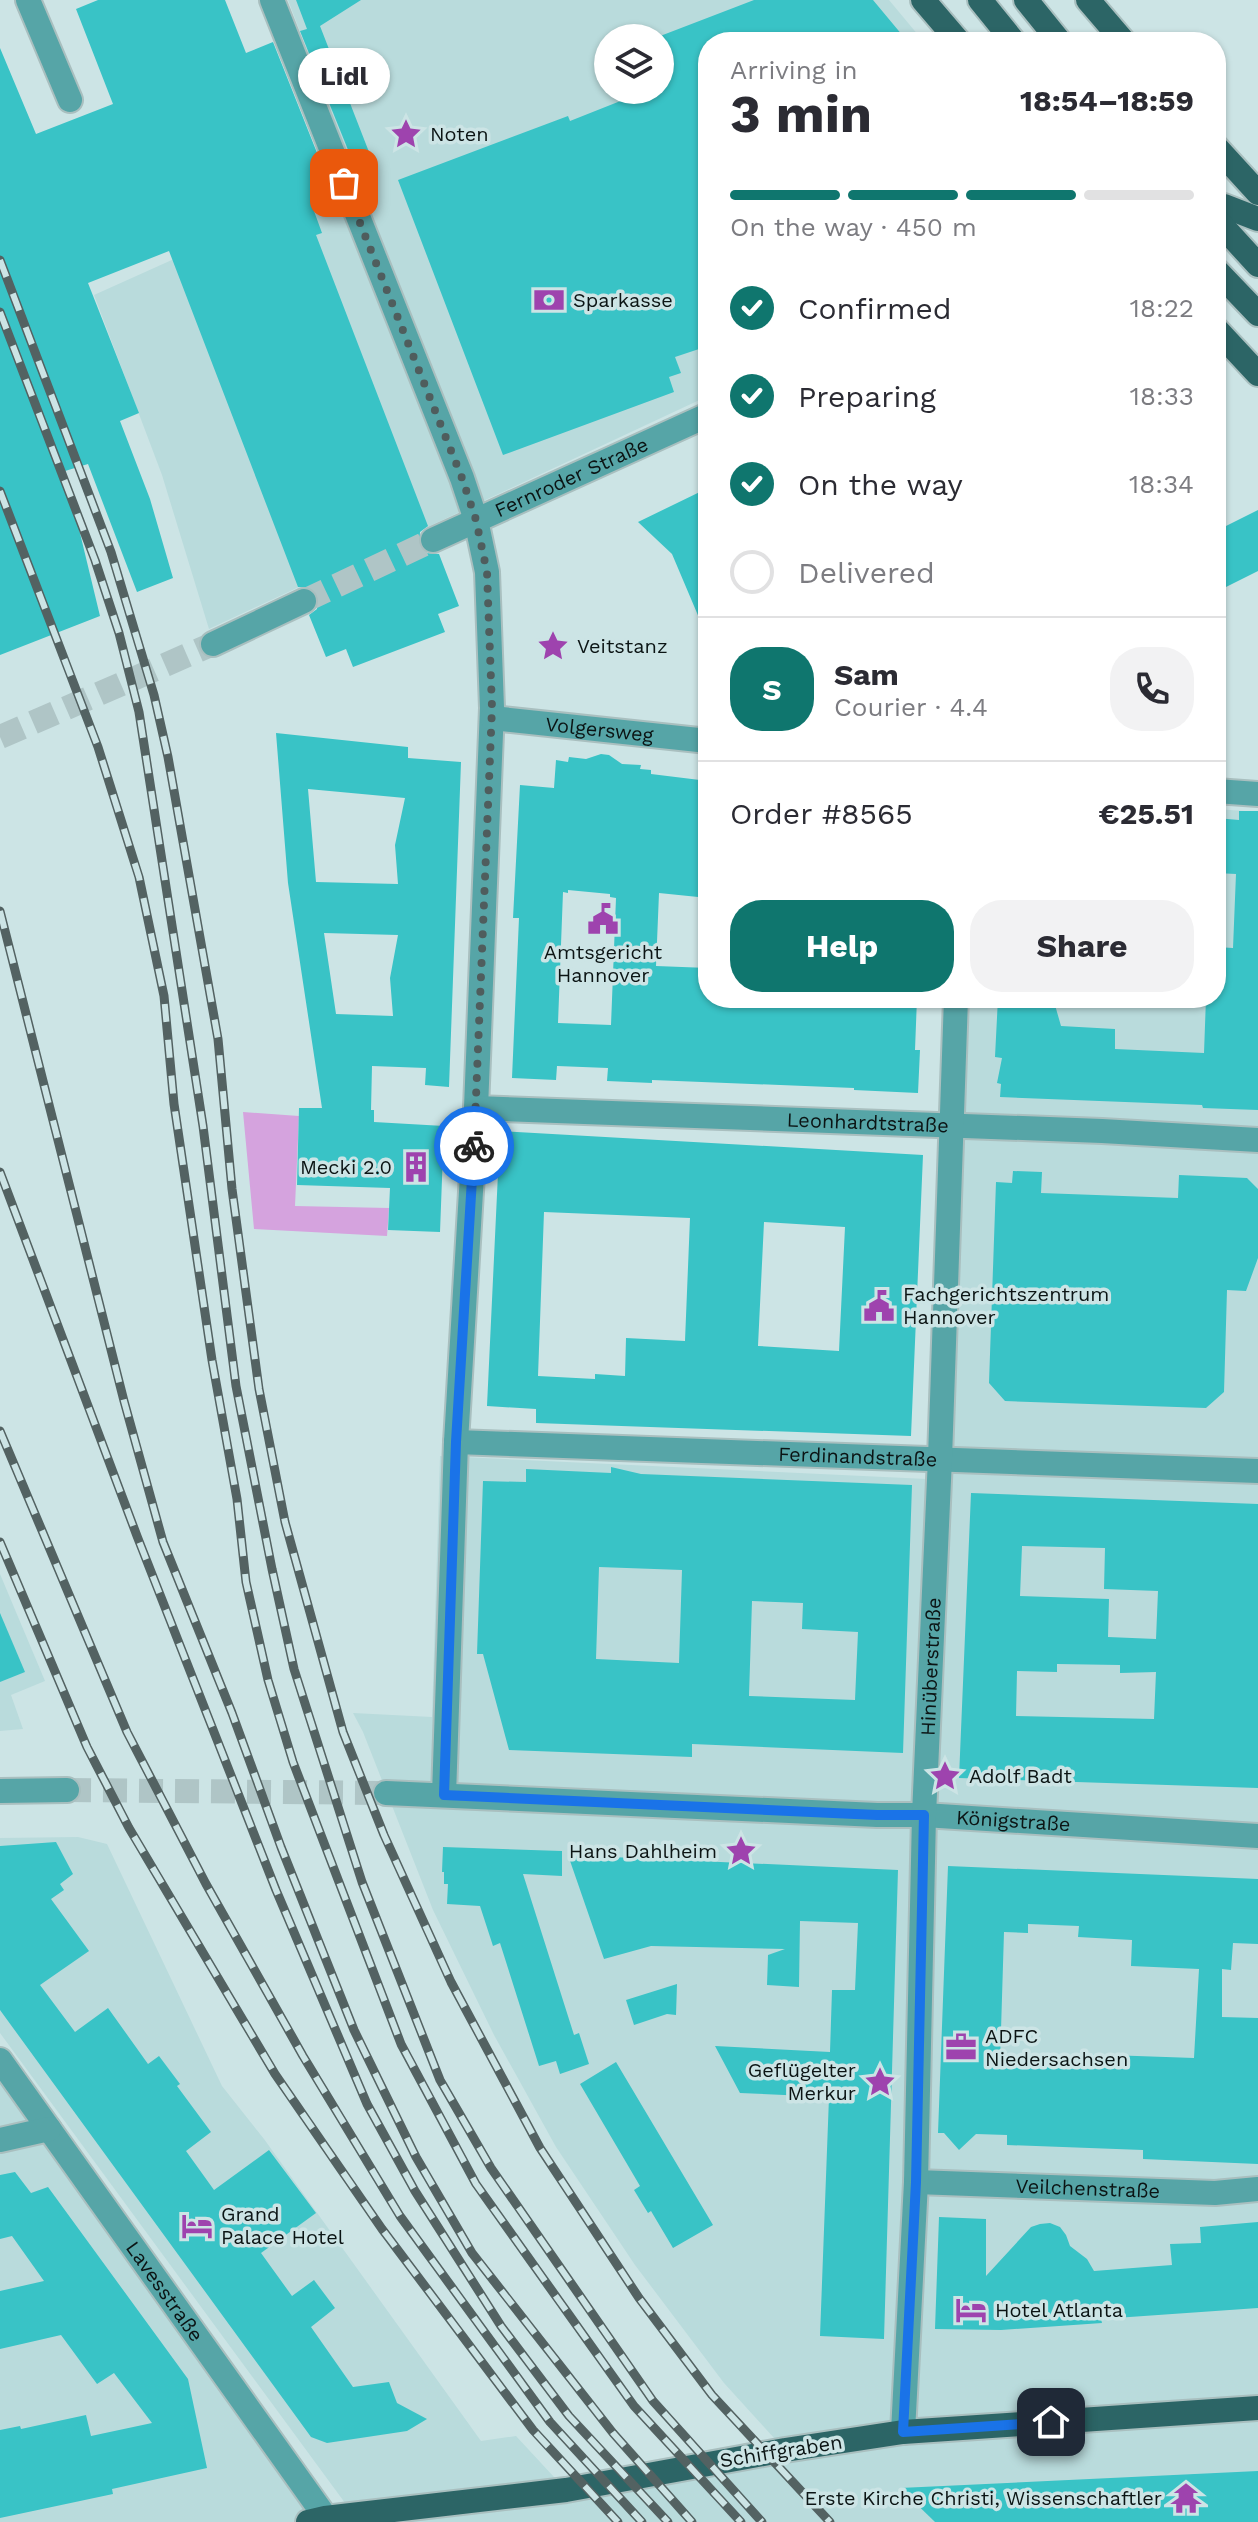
<!DOCTYPE html>
<meta charset="utf-8">
<style>
:root{--surface:#fff;--page:#f2f2f3;--text:#2b2b33;--muted:#7c7c81;--line:#e1e1e2;--accent:#0f766e}
body{margin:0;font-family:"Work Sans",sans-serif;background:var(--page);color:var(--text);height:100vh;display:flex;flex-direction:column;font-size:30px;white-space:nowrap}
*{box-sizing:border-box;margin:0}
p{font-size:26px;color:var(--muted)}
.icon{flex:none;width:44px;height:44px;fill:none;stroke:currentColor;stroke-width:2;stroke-linecap:round;stroke-linejoin:round}
.map{position:relative;flex:1;overflow:hidden}
.side{position:absolute;left:698px;top:32px;width:528px;height:976px;display:flex;flex-direction:column;background:var(--surface);border-radius:32px;box-shadow:0 2px 6px #0004}
.side>*{flex:none}
.fabs{position:absolute;left:594px;top:24px;display:grid;gap:16px}
.fabs a{display:grid;place-items:center;width:80px;height:80px;border-radius:50%;background:var(--surface);box-shadow:0 2px 6px #0004;font-size:40px}
.pin{position:absolute;display:grid;place-items:center;width:68px;height:68px;color:#fff;margin:-34px;border-radius:16px;box-shadow:0 4px 12px #0006}
.courier{position:absolute;display:grid;place-items:center;width:80px;height:80px;margin:-40px;border:6px solid #1a73e8;border-radius:50%;background:#fff;color:#222;box-shadow:0 2px 10px #0007}
.bubble{position:absolute;height:56px;border-radius:28px;background:var(--surface);box-shadow:0 2px 6px #0004;font-size:26px;font-weight:700;line-height:56px;text-align:center}
.summary em{font-style:normal;font-weight:700}
.summary div{display:flex;flex-direction:column-reverse}
.summary{display:flex;align-items:center;justify-content:space-between;height:136px;padding:0 32px}
h1{font-size:52px;font-weight:700;line-height:60px}
.bar{display:grid;grid-template-columns:repeat(4,1fr);gap:12px 8px;align-content:center;height:96px;padding:0 32px}
.bar i{height:10px;border-radius:6px;background:var(--line)}
.bar .on{background:var(--accent)}
.bar p{grid-column:span 4}
.line{display:flex;align-items:center;gap:20px;padding:0 32px;border-top:2px solid var(--line)}
.line div{flex:1}
.round{display:grid;place-items:center;flex:none;width:84px;height:84px;border-radius:32px;background:var(--page)}
ol{padding:0 32px;list-style:none}
li{display:flex;align-items:center;gap:24px;height:88px}
li p{margin-inline-start:auto}
li .icon{padding:8px;border-radius:50%;background:var(--accent);color:#fff;stroke-width:4}
li:last-child{color:var(--muted)}
li i{width:44px;height:44px;border:4px solid var(--line);border-radius:50%}
.action{display:flex;gap:16px;margin-top:auto;padding:16px 32px}
.action a{flex:1;height:92px;border-radius:32px;background:var(--accent);color:#fff;font-size:32px;font-weight:700;line-height:92px;text-align:center}
.action a+a{background:var(--page);color:var(--text)}
.map>svg:first-child{display:block}
.built{fill:#b9dbdc;fill-rule:evenodd}
.green{fill:#d5a3de}
.building{fill:#39c3c6;fill-rule:evenodd}
.lines{fill:none;stroke-linecap:round;stroke-linejoin:round}
.minor-tunnel{stroke:#afc5c6;stroke-width:24;stroke-dasharray:24 12;stroke-linecap:butt}
.minor-casing{stroke:#a9bfbf;stroke-width:28}
.major-casing{stroke:#a9bfbf;stroke-width:28}
.minor{stroke:#56a5a7;stroke-width:24}
.major{stroke:#2c6566;stroke-width:24}
.rail-casing{stroke:#536262;stroke-width:9}
.rail{stroke:#cce4e5;stroke-width:6;stroke-dasharray:18;stroke-linecap:butt}
.done{stroke:#4f5d5d;stroke-width:8;stroke-dasharray:0 14.4}
.route{stroke:#1a73e8;stroke-width:10}
.labels{text-anchor:middle;stroke-width:7;stroke-linejoin:round;paint-order:stroke}
.poi-label{font-size:20px;fill:#0b1414;stroke:#cce4e5;text-anchor:start}
.street-label{font-size:20px;fill:#0b1414;stroke:#cce4e5}
</style>
<div class="map">
<svg width="1258" height="2522" viewBox="0 0 1258 2522">
<rect width="100%" height="100%" fill="#cce4e5"/>
<!-- built -->
<g class="built">
<path d="M288 0H889L924 42H708V396L209 629 162 475 94 295 343 183 317 112 320 84ZM608 38H660V90H608Z"/>
<path d="M1216 809 1258 812V2522H359L0 2033V1838L78 1837 107 1844 222 2086 264 2139 481 2441 516 2436 566 2490 784 2449 724 2383 635 2265 556 2147 494 2035 433 1910 363 1732 353 1713 432 1717 440 1456 948 1480 970 998H1216Z"/>
<path d="M0 1574 45 1681 11 1695 23 1729 0 1731Z"/>
<path d="M0 2076 325 2518 308 2522H0Z"/>
</g>
<!-- green -->
<path class="green" d="M243 1112 299 1116 295 1206 389 1208 387 1236 254 1229Z"/>
<!-- building -->
<g class="building">
<path d="M98 0H225L246 53 273 42 331 188 323 191 329 206 314 211 322 233 316 235 428 526 420 532 419 545 425 553 439 554 459 606 438 614 445 632 353 667 346 649 326 657 309 615 317 609 318 595 312 588 298 587 169 251 88 283 139 413 120 421 150 499 173 578 137 592 88 464 65 471 100 616 0 655V48L36 134 113 104 76 9Z"/>
<path d="M296 0H361L320 26 376 170 359 177 300 31 307 29Z"/>
<path d="M754 0H873L908 42H708V346L675 357 681 373 669 377 674 392 503 455 398 180 568 116 570 121 628 98 625 90H660V38H655Z"/>
<path d="M708 488V639L672 554 638 522Z"/>
<path d="M1258 510V571L1216 592V531Z"/>
<path d="M276 733 408 747V758L461 762 449 1087 425 1085 426 1068 372 1066 371 1110H374V1122L444 1126 440 1232 388 1230 390 1188 297 1185 299 1108H322L288 883ZM308 789 405 798 395 845 398 884 316 882ZM324 933 398 935 390 978 393 1016 336 1014Z"/>
<path d="M601 754 609 755 622 764 641 765 640 769 651 770V774L708 781V898L659 893 656 966 708 968V998H917L915 1050H920L918 1093 854 1090V1088L652 1080V1083L607 1081 608 1068 557 1066 556 1080 512 1078 519 918H513L520 785 554 788 556 760 568 762 569 757 586 759ZM568 890 610 894V897L616 898 611 1025 558 1023 563 892 568 893Z"/>
<path d="M1239 811H1258V1110L1203 1108 1202 1105 1000 1097 1001 1084 997 1083 1002 1058 995 1057 998 998H1053L1061 1026 1115 1029V1049L1204 1053 1206 998H1216V947L1233 948 1236 874 1216 873V818L1239 820Z"/>
<path d="M500 1131 923 1155 911 1436 536 1423V1409L487 1406ZM544 1212 690 1218 685 1341 626 1338 625 1376 595 1374V1379L538 1376ZM764 1222 845 1227 839 1351 758 1346Z"/>
<path d="M1013 1171 1042 1172 1041 1193 1178 1198 1179 1175 1247 1178 1258 1189V1258L1246 1291 1227 1290 1224 1392 1206 1408 1005 1401 989 1383 996 1182 1012 1183Z"/>
<path d="M611 1467 641 1474 912 1485 903 1753 692 1744V1757L509 1750 483 1654H477L483 1481 526 1482V1469L611 1473ZM599 1567 682 1570 679 1663 596 1659ZM752 1601 803 1603 802 1629 858 1632 855 1700 749 1696Z"/>
<path d="M971 1493 1258 1504V1788L959 1778ZM1022 1546 1105 1548 1104 1589 1158 1591 1156 1639 1108 1637 1109 1599 1020 1596ZM1057 1664 1120 1665V1673L1156 1672 1154 1719 1016 1716 1017 1671 1057 1672Z"/>
<path d="M0 1613 25 1672 0 1682Z"/>
<path d="M56 1842 73 1874 60 1884 64 1890 51 1899 89 1951 40 1985 75 2032 108 2008 148 2064 159 2056 180 2084 177 2086 211 2132 186 2151 214 2190 269 2150 316 2213 261 2253 292 2296 314 2280 335 2308 311 2327 353 2387 389 2382 397 2403 427 2419 407 2431 327 2443 311 2437 0 2010V1846Z"/>
<path d="M443 1847 562 1851V1876L523 1874 574 2035 579 2033 589 2064 560 2074 556 2061 539 2066 500 1943 493 1946 480 1906 447 1904 448 1884H444V1872H442Z"/>
<path d="M568 1855 898 1870 884 2339 820 2336 829 2097 740 2093 715 2046 830 2052 832 1990H855L858 1923 800 1921 799 1987 767 1985 768 1955 785 1949 651 1946 604 1959Z"/>
<path d="M948 1866 1258 1879V1944L1233 1943 1231 1970 1222 1969V2017L1258 2018V2164L1143 2159V2150L1007 2145V2135L976 2134 959 2150 944 2133H938ZM1028 1924 1079 1926 1078 1937 1132 1940 1131 1966 1199 1969 1194 2058 1080 2054V2066L1000 2063 1004 1932 1028 1933Z"/>
<path d="M677 1984 676 2015 667 2014 634 2025 626 2000Z"/>
<path d="M616 2062 713 2225 673 2248 651 2211 648 2213 634 2190 640 2186 580 2084Z"/>
<path d="M15 2172 31 2193 48 2187 188 2379 207 2468 112 2489 113 2494 0 2518V2430L20 2426 21 2429 86 2415 91 2436 152 2423 114 2373 97 2384 61 2335 0 2349V2291L44 2281 12 2236 0 2239V2175Z"/>
<path d="M939 2217 986 2219V2276L1031 2227 1040 2224 1050 2223 1060 2227 1066 2235 1070 2246 1087 2259 1094 2271 1172 2265 1170 2244 1201 2243 1200 2227 1258 2222V2308L1101 2319 1102 2323 1001 2330 935 2329Z"/>
<path d="M1258 2471V2522H935L900 2488Z"/>
</g>
<g class="lines">
<!-- minor-tunnel -->
<g class="minor-tunnel">
<path d="M304 601 433 540"/>
<path d="M0 737 213 644"/>
<path d="M67 1790 386 1793"/>
</g>
<defs>
<g id="minor">
<path d="M28 0 70 100"/>
<path d="M272 0 462 478 476 520 487 572 492 708 476 1108 456 1442 444 1795"/>
<path id="s1" d="M433 540 708 415"/>
<path d="M213 644 304 601"/>
<path id="s2" d="M492 718 708 741"/>
<path d="M1216 791 1258 794"/>
<path id="s3" d="M476 1108 1102 1131 1258 1140"/>
<path id="s4" d="M456 1442 1258 1471"/>
<path d="M0 1791 67 1790"/>
<path id="s5" d="M386 1793 877 1815H924L1258 1836"/>
<path id="s6" d="M0 2060 329 2522"/>
<path d="M0 2140 49 2129"/>
<path id="s7" d="M916 2182 1215 2193 1258 2189"/>
<path id="s8" d="M903 2432 916 2182 924 1815 940 1458 956 998"/>
</g>
<g id="major">
<path d="M923 0 959 42"/>
<path d="M980 0 1014 42"/>
<path d="M1026 0 1060 42"/>
<path d="M1088 0 1124 42"/>
<path d="M1216 147 1258 193"/>
<path d="M1216 206H1224L1258 219"/>
<path d="M1216 219 1258 265"/>
<path d="M1216 270 1258 314"/>
<path d="M1216 329 1258 374"/>
<path d="M308 2522 325 2518 566 2490 785 2450 903 2432 1258 2408"/>
</g>
</defs>
<!-- minor casing -->
<use href="#minor" class="minor-casing"/>
<!-- major casing -->
<use href="#major" class="major-casing"/>
<!-- minor -->
<use href="#minor" class="minor"/>
<!-- major -->
<use href="#major" class="major"/>
<defs>
<g id="rail">
<path d="M0 260 111 552 154 695 168 757 218 1039 232 1189 259 1389 285 1522 343 1732 384 1835 451 1982 540 2148 639 2298 712 2395 830 2522"/>
<path d="M0 312 95 560 119 633 139 712 203 1126 236 1386 272 1569 294 1669 362 1882 440 2080 491 2168 653 2401 762 2522"/>
<path d="M0 491 98 747 139 877 164 996 174 1104 212 1360 237 1499 246 1582 268 1680 293 1762 401 2044 476 2184 634 2406 741 2522"/>
<path d="M0 911 124 1401 163 1542 232 1713 281 1847 354 2030 416 2157 472 2253 613 2433 692 2522"/>
<path d="M0 1172 137 1536 276 1890 367 2104 415 2191 501 2326 569 2416 668 2522"/>
<path d="M0 1431 127 1732 206 1884 303 2056 400 2216 550 2422 642 2522"/>
<path d="M0 1542 87 1747 129 1828 275 2074 382 2229 533 2430 618 2522"/>
</g>
</defs>
<!-- rail casing -->
<use href="#rail" class="rail-casing"/>
<!-- rail -->
<use href="#rail" class="rail"/>
</g>
<g class="lines">
<!-- done -->
<path class="done" d="M344 183 462 478 476 520 487 572 492 708 474 1146"/>
<!-- route -->
<path class="route" d="M474 1146 456 1442 444 1795 877 1815H924L916 2182 903 2432 1051 2422"/>
</g>
<!-- icons -->
<defs>
<symbol id="sight-bare" viewBox="-9 -9 18 18"><path d="M0-6L1.8-2.2L6-1.7L2.9 1.2L3.7 5.4L0 3.3L-3.7 5.4L-2.9 1.2L-6-1.7L-1.8-2.2Z" fill="#9e43ae" stroke="#cce4e5" stroke-width="2.5" paint-order="stroke"/></symbol>
<symbol id="bank-bare" viewBox="-9 -9 18 18"><path d="M-6-4H6V4H-6ZM0-2.3a2.3 2.3 0 1 0 0 4.6a2.3 2.3 0 1 0 0-4.6Z" fill="#9e43ae" stroke="#cce4e5" stroke-width="2.5" paint-order="stroke"/></symbol>
<symbol id="civic-bare" viewBox="-9 -9 18 18"><path d="M-.6-6.5H3V-4.5H.6V-3L4-1V1h2V6H-6V1h2V-1L-.6-3ZM-1.2 2.5V6h2.4V2.5Z" fill="#9e43ae" stroke="#cce4e5" stroke-width="2.5" paint-order="stroke"/></symbol>
<symbol id="building-bare" viewBox="-9 -9 18 18"><path d="M-4-6H4V6H1V3H-1V6H-4ZM-2.5-4.3h1.7v1.8h-1.7ZM.8-4.3h1.7v1.8H.8ZM-2.5-1h1.7V.8h-1.7ZM.8-1h1.7V.8H.8Z" fill="#9e43ae" stroke="#cce4e5" stroke-width="2.5" paint-order="stroke"/></symbol>
<symbol id="office-bare" viewBox="-9 -9 18 18"><path d="M-6-3h4V-5.5h4V-3h4V5H-6ZM-1-4.5V-3h2v-1.5ZM-6 0V1H6V0Z" fill="#9e43ae" stroke="#cce4e5" stroke-width="2.5" paint-order="stroke"/></symbol>
<symbol id="hotel-bare" viewBox="-9 -9 18 18"><path d="M-6-4.5h1.5V1H6V5H4.5V3h-9V5H-6ZM-4 0a1.8 1.8 0 1 1 3.6 0ZM.5 0V-2.5h3Q6-2.5 6 0Z" fill="#9e43ae" stroke="#cce4e5" stroke-width="2.5" paint-order="stroke"/></symbol>
<symbol id="temple-bare" viewBox="-9 -9 18 18"><path d="M0-6L5-2H3V0L6.5 2.5H4V6H1.5V3h-3V6H-4V2.5H-6.5L-3 0V-2H-5Z" fill="#9e43ae" stroke="#cce4e5" stroke-width="2.5" paint-order="stroke"/></symbol>
</defs>
<g fill-rule="evenodd">
<use href="#sight-bare" x="384" y="112" width="44" height="44"/>
<use href="#bank-bare" x="527" y="278" width="44" height="44"/>
<use href="#sight-bare" x="531" y="624" width="44" height="44"/>
<use href="#civic-bare" x="581" y="897" width="44" height="44"/>
<use href="#building-bare" x="394" y="1145" width="44" height="44"/>
<use href="#civic-bare" x="857" y="1284" width="44" height="44"/>
<use href="#sight-bare" x="923" y="1754" width="44" height="44"/>
<use href="#sight-bare" x="719" y="1829" width="44" height="44"/>
<use href="#office-bare" x="939" y="2025" width="44" height="44"/>
<use href="#sight-bare" x="858" y="2060" width="44" height="44"/>
<use href="#hotel-bare" x="175" y="2204" width="44" height="44"/>
<use href="#hotel-bare" x="949" y="2288" width="44" height="44"/>
<use href="#temple-bare" x="1164" y="2476" width="44" height="44"/>
</g>
<g class="labels">
<!-- poi labels -->
<g class="poi-label">
<text x="430" y="141">Noten</text>
<text x="573" y="307">Sparkasse</text>
<text x="577" y="653">Veitstanz</text>
<text x="603" y="959" text-anchor="middle">Amtsgericht<tspan x="603" dy="23">Hannover</tspan></text>
<text x="392" y="1174" text-anchor="end">Mecki 2.0</text>
<text x="903" y="1301">Fachgerichtszentrum<tspan x="903" dy="23">Hannover</tspan></text>
<text x="969" y="1783">Adolf Badt</text>
<text x="717" y="1858" text-anchor="end">Hans Dahlheim</text>
<text x="985" y="2043">ADFC<tspan x="985" dy="23">Niedersachsen</tspan></text>
<text x="856" y="2077" text-anchor="end">Geflügelter<tspan x="856" dy="23">Merkur</tspan></text>
<text x="221" y="2221">Grand<tspan x="221" dy="23">Palace Hotel</tspan></text>
<text x="995" y="2317">Hotel Atlanta</text>
<text x="1162" y="2505" text-anchor="end">Erste Kirche Christi, Wissenschaftler</text>
</g>
<!-- street labels -->
<g class="street-label">
<text dy="7" stroke="none"><textPath href="#s1" startOffset="152">Fernroder Straße</textPath></text>
<text dy="7" stroke="none"><textPath href="#s2" startOffset="108">Volgersweg</textPath></text>
<text dy="7" stroke="none"><textPath href="#s3" startOffset="392">Leonhardtstraße</textPath></text>
<text dy="7" stroke="none"><textPath href="#s4" startOffset="402">Ferdinandstraße</textPath></text>
<text dy="7" stroke="none"><textPath href="#s8" startOffset="766">Hinüberstraße</textPath></text>
<text dy="7" stroke="none"><textPath href="#s5" startOffset="628">Königstraße</textPath></text>
<text dy="7" stroke="none"><textPath href="#s7" startOffset="172">Veilchenstraße</textPath></text>
<text dy="7" stroke="none"><textPath href="#s6" startOffset="284">Lavesstraße</textPath></text>
<text transform="translate(781 2451) rotate(-9)" y="7">Schiffgraben</text>
</g>
</g>
</svg>
<div class="fabs">
<a><svg class="icon" aria-label="layers" viewBox="0 0 24 24"><path d="M12 4l9 5-9 5-9-5zM3 14l9 5 9-5"/></svg></a>
</div>
<div class="pin" style="left:344px;top:183px;background:#ea580c"><svg class="icon" aria-label="bag" viewBox="0 0 24 24"><path d="M5 8h14l-1 12H6zM9 8a3 3 0 0 1 6 0"/></svg></div>
<div class="pin" style="left:1051px;top:2422px;background:#1f2937"><svg class="icon" aria-label="home" viewBox="0 0 24 24"><path d="M3 11l9-7 9 7M6 9v11h12V9"/></svg></div>
<div class="courier" style="left:474px;top:1146px"><svg class="icon" aria-label="bike" viewBox="0 0 24 24"><circle cx="6" cy="16" r="4"/><circle cx="18" cy="16" r="4"/><path d="M6 16l4-8h5l3 8M10 8l3 8H6M13 5h3"/></svg></div>
<div class="bubble" style="left:298px;top:48px;width:92px">Lidl</div>
<section class="side">
<div class="summary"><div><h1>3 min</h1><p>Arriving in</p></div><em>18:54–18:59</em></div>
<div class="bar"><i class="on"></i><i class="on"></i><i class="on"></i><i></i><p>On the way · 450 m</p></div>
<ol>
<li><svg class="icon" aria-label="check" viewBox="0 0 24 24"><path d="M5 12l5 5 9-10"/></svg>Confirmed<p>18:22</p></li>
<li><svg class="icon" aria-label="check" viewBox="0 0 24 24"><path d="M5 12l5 5 9-10"/></svg>Preparing<p>18:33</p></li>
<li><svg class="icon" aria-label="check" viewBox="0 0 24 24"><path d="M5 12l5 5 9-10"/></svg>On the way<p>18:34</p></li>
<li><i></i>Delivered</li>
</ol>
<div class="line" style="height:144px"><b class="round" style="background:var(--accent);color:#fff">S</b><div><b>Sam</b><p>Courier · 4.4</p></div><a class="round"><svg class="icon" aria-label="phone" viewBox="0 0 24 24"><path d="M5 4h4l2 5-3 2q2 4 5 5l2-3 5 2v4C11 20 4 13 5 4z"/></svg></a></div>
<div class="line" style="height:104px"><div>Order #8565</div><b>€25.51</b></div>
<div class="action"><a>Help</a><a>Share</a></div>
</section>
</div>
